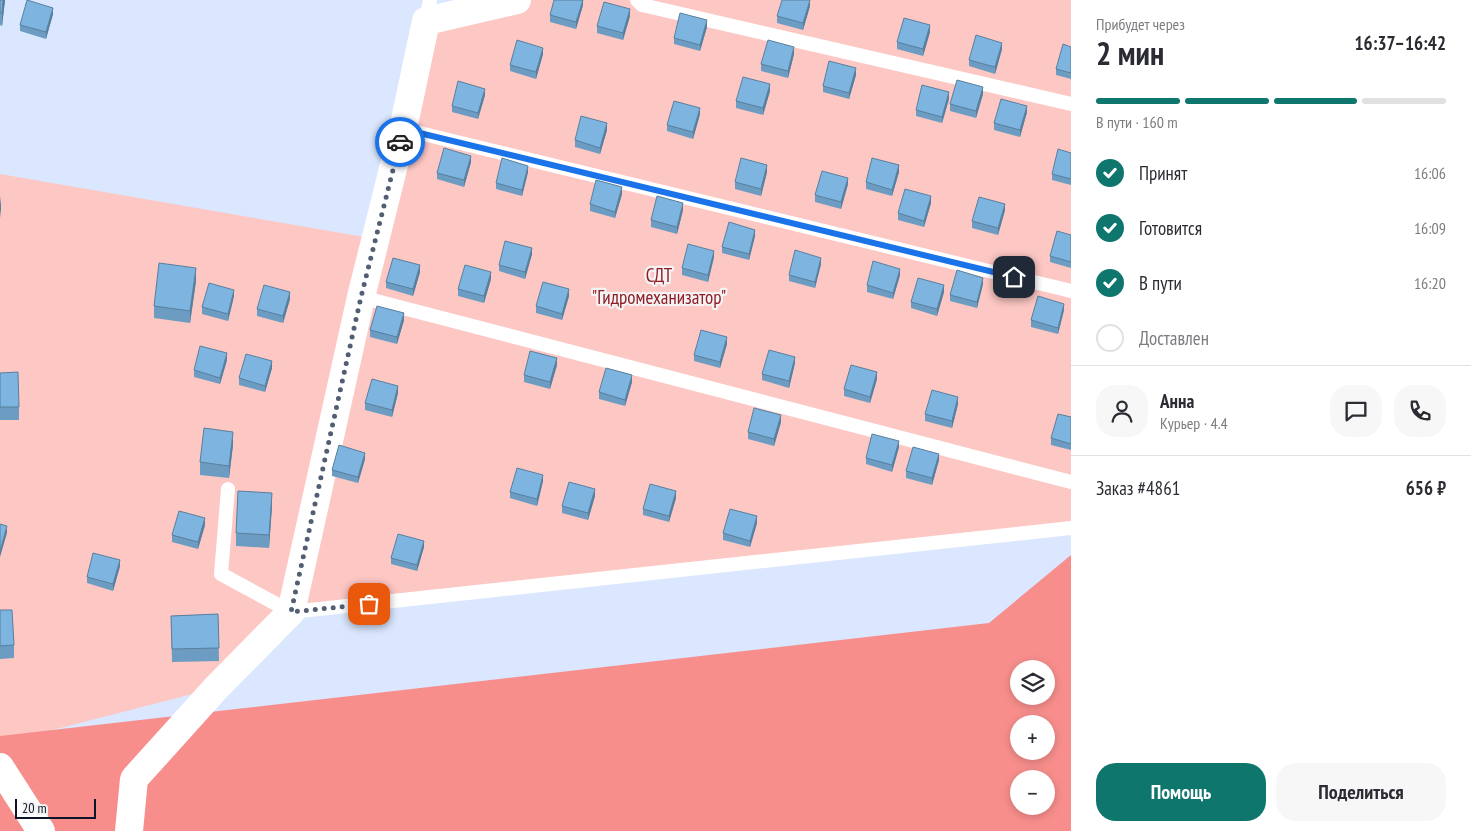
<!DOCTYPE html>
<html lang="ru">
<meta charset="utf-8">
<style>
:root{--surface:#fff;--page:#f7f7f7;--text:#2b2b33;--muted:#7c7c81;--line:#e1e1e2;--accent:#0f766e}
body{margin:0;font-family:"PT Sans Narrow",sans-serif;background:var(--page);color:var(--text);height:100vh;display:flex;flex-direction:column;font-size:19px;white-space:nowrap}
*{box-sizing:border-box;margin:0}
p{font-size:16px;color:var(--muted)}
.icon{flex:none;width:28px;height:28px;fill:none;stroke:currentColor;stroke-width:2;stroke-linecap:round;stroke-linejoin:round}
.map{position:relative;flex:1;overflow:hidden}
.drawer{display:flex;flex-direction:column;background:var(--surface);width:400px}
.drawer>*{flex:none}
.buttons{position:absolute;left:1010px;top:660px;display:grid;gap:10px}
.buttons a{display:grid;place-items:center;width:45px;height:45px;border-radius:50%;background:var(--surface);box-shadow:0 2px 8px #0003;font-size:25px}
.scale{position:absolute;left:15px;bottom:12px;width:81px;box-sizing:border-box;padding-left:5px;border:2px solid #0b1529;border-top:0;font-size:14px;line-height:18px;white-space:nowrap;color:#0b1529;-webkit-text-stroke:4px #f3f3f3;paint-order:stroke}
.pin{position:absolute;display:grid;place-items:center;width:42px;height:42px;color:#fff;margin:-21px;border-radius:10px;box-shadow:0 2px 8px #0006}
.courier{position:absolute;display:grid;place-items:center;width:50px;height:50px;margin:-25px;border:4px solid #1a73e8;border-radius:50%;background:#fff;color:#222;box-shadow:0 1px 6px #0007}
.headline em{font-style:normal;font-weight:600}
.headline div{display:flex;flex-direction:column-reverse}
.headline{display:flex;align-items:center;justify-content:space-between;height:85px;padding:0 25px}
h1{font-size:32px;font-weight:600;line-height:38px}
.bar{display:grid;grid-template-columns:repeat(4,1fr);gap:8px 5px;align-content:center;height:60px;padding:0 25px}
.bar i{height:6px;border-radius:4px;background:var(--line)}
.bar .on{background:var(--accent)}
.bar p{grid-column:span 4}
.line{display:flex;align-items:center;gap:12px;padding:0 25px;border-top:1px solid var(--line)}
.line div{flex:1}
.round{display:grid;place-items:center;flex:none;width:52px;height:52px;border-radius:20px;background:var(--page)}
ol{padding:0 25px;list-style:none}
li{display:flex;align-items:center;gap:15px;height:55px}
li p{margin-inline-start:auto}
li .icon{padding:5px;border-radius:50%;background:var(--accent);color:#fff;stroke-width:4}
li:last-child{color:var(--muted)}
li i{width:28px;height:28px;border:2px solid var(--line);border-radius:50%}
.cta{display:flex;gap:10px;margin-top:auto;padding:10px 25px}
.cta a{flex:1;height:58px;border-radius:20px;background:var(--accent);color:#fff;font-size:20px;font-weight:600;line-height:58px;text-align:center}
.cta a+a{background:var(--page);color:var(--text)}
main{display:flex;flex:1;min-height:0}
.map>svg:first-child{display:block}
.green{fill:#fdc7c4}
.forest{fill:#f78e8c;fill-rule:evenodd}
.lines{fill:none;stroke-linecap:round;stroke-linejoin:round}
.service{stroke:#fff;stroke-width:14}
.minor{stroke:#fff;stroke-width:28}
.wall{fill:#6c9cc1}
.shaded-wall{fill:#587f9d}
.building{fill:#7db5e0;stroke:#587f9d}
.done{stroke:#535e74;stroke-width:5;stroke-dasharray:0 9}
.route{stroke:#1a73e8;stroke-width:6}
.labels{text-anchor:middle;stroke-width:4.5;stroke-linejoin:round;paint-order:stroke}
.park-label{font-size:19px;fill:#901b26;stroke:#f3f3f3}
</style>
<main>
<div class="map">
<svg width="1071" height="831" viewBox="0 0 1071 831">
<rect width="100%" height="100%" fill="#dae7fe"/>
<!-- green -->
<path class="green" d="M517 0H1071V528L291 612 216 688 2 743 0 739V174L376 239 426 21Z"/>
<!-- forest -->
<path class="forest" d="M1071 555V831H0V736L989 623ZM1019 669H1046V696H1019ZM1019 724H1046V751H1019ZM1019 779H1046V806H1019Z"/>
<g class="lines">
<!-- service -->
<g class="service">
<path d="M637 0 642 5 1071 104"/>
<path d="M426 21 430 0"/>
<path d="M403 129 1071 291"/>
<path d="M361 297 1071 482"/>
<path d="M228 489 221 574 291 612 1071 528"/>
</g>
<!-- minor -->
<g class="minor">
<path d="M0 767 41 831"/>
<path d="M129 831 134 779 216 688 291 612 361 297 403 129 426 21 517 0"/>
</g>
</g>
<!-- wall -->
<g class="wall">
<path d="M0 0H5L2 26 0 25Z"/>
<path d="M583 0V5L576 29 550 22V15Z"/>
<path d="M810 6 803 30 777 23V16Z"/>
<path d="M53 14 46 39 20 31V25Z"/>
<path d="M630 16 623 40 597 33V26Z"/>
<path d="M707 27 700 51 674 44V38Z"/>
<path d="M930 32 923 56 897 49V42Z"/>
<path d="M1071 47V79L1056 75V69Z"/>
<path d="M1002 49 995 74 969 66V60Z"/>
<path d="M543 54 536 79 510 71V65Z"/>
<path d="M794 54 788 78 761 71V64Z"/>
<path d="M856 75 849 99 823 92V86Z"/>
<path d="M770 91 763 115 736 108V101Z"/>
<path d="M983 94 976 118 950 111V104Z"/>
<path d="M485 95 478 119 452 112V106Z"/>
<path d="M949 99 942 123 916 116V110Z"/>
<path d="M1027 112 1020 137 994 130V123Z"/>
<path d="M700 114 693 139 667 131V125Z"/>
<path d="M607 130 600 154 575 147V140Z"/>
<path d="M1071 153V185L1052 180V174Z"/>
<path d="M471 162 464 187 437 179V173Z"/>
<path d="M528 172 522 196 496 189V183Z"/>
<path d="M767 172 761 196 735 189V182Z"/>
<path d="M899 172 892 196 866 189V182Z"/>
<path d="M848 184 841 209 815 202V195Z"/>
<path d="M622 194 615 218 590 211V204Z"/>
<path d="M931 203 924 227 898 220V213Z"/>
<path d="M683 210 677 234 651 227V220Z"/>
<path d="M1005 210 998 235 972 228V221Z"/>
<path d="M1071 235V268L1050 262V256Z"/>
<path d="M755 236 749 260 722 253V247Z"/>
<path d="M532 254 525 279 499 271V265Z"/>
<path d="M714 257 708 282 682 275V268Z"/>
<path d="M821 264 815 288 789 281V275Z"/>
<path d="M420 272 413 296 386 288V282Z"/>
<path d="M900 275 893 299 867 292V285Z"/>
<path d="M491 279 484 303 458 296V289Z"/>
<path d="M196 281 190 323 154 318V306Z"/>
<path d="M983 284 977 308 950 301V295Z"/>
<path d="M944 292 937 316 911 308V302Z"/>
<path d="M234 296 228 321 202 314V307Z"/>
<path d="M569 296 562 320 536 313V306Z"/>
<path d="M290 299 283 323 257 316V309Z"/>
<path d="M1064 310 1058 334 1031 327V320Z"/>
<path d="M404 320 397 344 370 337V330Z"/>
<path d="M727 344 720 368 694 361V355Z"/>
<path d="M227 360 220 384 194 377V370Z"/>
<path d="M795 363 789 388 762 380V374Z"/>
<path d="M557 365 550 389 524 382V375Z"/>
<path d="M272 368 265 392 239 385V378Z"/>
<path d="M0 373 19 407V420H0Z"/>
<path d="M877 379 870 403 844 396V389Z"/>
<path d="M632 382 625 406 599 399V392Z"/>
<path d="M398 393 392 417 365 410V403Z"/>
<path d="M958 404 952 428 925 421V414Z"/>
<path d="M1071 417V450L1051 445V438Z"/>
<path d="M781 422 774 446 748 439V432Z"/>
<path d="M233 445 229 478 200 475V462Z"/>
<path d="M899 447 892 472 866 464V458Z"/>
<path d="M365 459 358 483 332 476V470Z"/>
<path d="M939 460 932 485 906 478V471Z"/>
<path d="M543 481 537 506 510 498V492Z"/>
<path d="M595 496 588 520 562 513V506Z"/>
<path d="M676 498 669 522 643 515V509Z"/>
<path d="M272 506 269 548 236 546V533Z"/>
<path d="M757 523 750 547 723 540V533Z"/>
<path d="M205 525 198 549 172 542V535Z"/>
<path d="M424 547 417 571 391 564V558Z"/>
<path d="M120 566 113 591 87 583V577Z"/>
<path d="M0 610 14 645V658L0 659Z"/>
<path d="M218 614 219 661 172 662 171 616Z"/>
</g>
<!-- shaded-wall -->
<g class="shaded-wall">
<path d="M3 0H5L2 26V13Z"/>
<path d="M583 0V5L576 29V22Z"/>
<path d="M810 0V6L803 30V23Z"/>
<path d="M53 8V14L46 39V32Z"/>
<path d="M630 9V16L623 40V33Z"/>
<path d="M707 20V27L700 51V45Z"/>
<path d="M930 25V32L923 56V49Z"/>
<path d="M1002 43V49L995 74V67Z"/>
<path d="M794 47V54L788 78V71Z"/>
<path d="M543 48V54L536 79V72Z"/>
<path d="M856 68V75L849 99V93Z"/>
<path d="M770 84V91L763 115V108Z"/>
<path d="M983 87V94L976 118V111Z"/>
<path d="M485 89V95L478 119V113Z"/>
<path d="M949 92V99L942 123V117Z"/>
<path d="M1027 106V112L1020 137V130Z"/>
<path d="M700 108V114L693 139V132Z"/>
<path d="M607 123V130L600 154V148Z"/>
<path d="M471 156V162L464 187V180Z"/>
<path d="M767 165V172L761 196V189Z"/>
<path d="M899 165V172L892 196V190Z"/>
<path d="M528 166V172L522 196V190Z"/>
<path d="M848 178V184L841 209V202Z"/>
<path d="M622 187V194L615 218V212Z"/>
<path d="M1 196V209L0 218V205Z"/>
<path d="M931 196V203L924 227V221Z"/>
<path d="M683 203V210L677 234V227Z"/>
<path d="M1005 204V210L998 235V228Z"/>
<path d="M755 230V236L749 260V254Z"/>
<path d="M532 248V254L525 279V272Z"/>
<path d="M714 251V257L708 282V275Z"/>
<path d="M821 258V264L815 288V282Z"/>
<path d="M420 265V272L413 296V289Z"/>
<path d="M196 268V281L190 323V311Z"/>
<path d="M900 269V275L893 299V293Z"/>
<path d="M491 272V279L484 303V296Z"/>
<path d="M983 278V284L977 308V302Z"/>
<path d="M944 285V292L937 316V309Z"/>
<path d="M569 289V296L562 320V314Z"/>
<path d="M234 290V296L228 321V314Z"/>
<path d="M290 292V299L283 323V316Z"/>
<path d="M1064 304V310L1058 334V328Z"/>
<path d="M404 313V320L397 344V337Z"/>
<path d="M727 337V344L720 368V362Z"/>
<path d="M227 353V360L220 384V378Z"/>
<path d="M795 357V363L789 388V381Z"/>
<path d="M557 358V365L550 389V382Z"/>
<path d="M272 361V368L265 392V386Z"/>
<path d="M877 372V379L870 403V397Z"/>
<path d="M632 375V382L625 406V400Z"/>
<path d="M398 386V393L392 417V410Z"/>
<path d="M958 397V404L952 428V421Z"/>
<path d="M781 415V422L774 446V439Z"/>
<path d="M233 432V445L229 478V466Z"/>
<path d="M899 441V447L892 472V465Z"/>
<path d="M365 453V459L358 483V477Z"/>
<path d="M939 454V460L932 485V478Z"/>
<path d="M543 475V481L537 506V499Z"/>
<path d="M595 489V496L588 520V513Z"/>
<path d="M676 491V498L669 522V516Z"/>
<path d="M272 493V506L269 548V535Z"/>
<path d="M757 516V523L750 547V541Z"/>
<path d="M205 518V525L198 549V542Z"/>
<path d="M7 526V533L0 557V551Z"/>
<path d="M424 541V547L417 571V565Z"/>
<path d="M120 560V566L113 591V584Z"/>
</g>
<!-- building -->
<g class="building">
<path d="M0 0H3L2 13 0 12Z"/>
<path d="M27 0 53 8 46 32 20 25Z"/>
<path d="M554 0H583L576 22 550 15Z"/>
<path d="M782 0H810L803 23 777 16Z"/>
<path d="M604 2 630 9 623 33 597 26Z"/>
<path d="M680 13 707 20 700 45 674 38Z"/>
<path d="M904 18 930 25 923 49 897 42Z"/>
<path d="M976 35 1002 43 995 67 969 60Z"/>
<path d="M517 40 543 48 536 72 510 65Z"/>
<path d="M768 40 794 47 788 71 761 64Z"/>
<path d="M1063 44 1071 47V73L1056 69Z"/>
<path d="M829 61 856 68 849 93 823 86Z"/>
<path d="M743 77 770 84 763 108 736 101Z"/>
<path d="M957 80 983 87 976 111 950 104Z"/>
<path d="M458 81 485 89 478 113 452 106Z"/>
<path d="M922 85 949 92 942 117 916 110Z"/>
<path d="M1001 99 1027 106 1020 130 994 123Z"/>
<path d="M674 101 700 108 693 132 667 125Z"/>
<path d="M581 116 607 123 600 148 575 140Z"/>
<path d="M444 148 471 156 464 180 437 173Z"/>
<path d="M1058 149 1071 153V179L1052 174Z"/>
<path d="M502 158 528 166 522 190 496 183Z"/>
<path d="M741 158 767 165 761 189 735 182Z"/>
<path d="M872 158 899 165 892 190 866 182Z"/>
<path d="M822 171 848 178 841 202 815 195Z"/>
<path d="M596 180 622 187 615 212 590 204Z"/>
<path d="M905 189 931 196 924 221 898 213Z"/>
<path d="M657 196 683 203 677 227 651 220Z"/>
<path d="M979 197 1005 204 998 228 972 221Z"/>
<path d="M729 222 755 230 749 254 722 247Z"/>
<path d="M1057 231 1071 235V262L1050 256Z"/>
<path d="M505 241 532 248 525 272 499 265Z"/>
<path d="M688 244 714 251 708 275 682 268Z"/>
<path d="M795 250 821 258 815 282 789 275Z"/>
<path d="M393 258 420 265 413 289 386 282Z"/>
<path d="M873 261 900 269 893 293 867 285Z"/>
<path d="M159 263 196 268 190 311 154 306Z"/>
<path d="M465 265 491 272 484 296 458 289Z"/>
<path d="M957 270 983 278 977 302 950 295Z"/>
<path d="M918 278 944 285 937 309 911 302Z"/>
<path d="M543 282 569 289 562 314 536 306Z"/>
<path d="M209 283 234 290 228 314 202 307Z"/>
<path d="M264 285 290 292 283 316 257 309Z"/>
<path d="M1038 296 1064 304 1058 328 1031 320Z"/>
<path d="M377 306 404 313 397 337 370 330Z"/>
<path d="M701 330 727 337 720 362 694 355Z"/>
<path d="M200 346 227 353 220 378 194 370Z"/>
<path d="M769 350 795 357 789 381 762 374Z"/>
<path d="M530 351 557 358 550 382 524 375Z"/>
<path d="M246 354 272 361 265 386 239 378Z"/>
<path d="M851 365 877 372 870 397 844 389Z"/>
<path d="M606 368 632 375 625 400 599 392Z"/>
<path d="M18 372 19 407H0V373Z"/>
<path d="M372 379 398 386 392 410 365 403Z"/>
<path d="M932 390 958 397 952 421 925 414Z"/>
<path d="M754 408 781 415 774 439 748 432Z"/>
<path d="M1058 414 1071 417V444L1051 438Z"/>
<path d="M204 428 233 432 229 466 200 462Z"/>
<path d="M872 434 899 441 892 465 866 458Z"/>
<path d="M339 445 365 453 358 477 332 470Z"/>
<path d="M913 447 939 454 932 478 906 471Z"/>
<path d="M517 468 543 475 537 499 510 492Z"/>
<path d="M569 482 595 489 588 513 562 506Z"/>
<path d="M650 484 676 491 669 516 643 509Z"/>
<path d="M238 491 272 493 269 535 236 533Z"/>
<path d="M730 509 757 516 750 541 723 533Z"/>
<path d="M179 511 205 518 198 542 172 535Z"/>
<path d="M0 524 7 526 0 551Z"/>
<path d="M398 534 424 541 417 565 391 558Z"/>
<path d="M93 553 120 560 113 584 87 577Z"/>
<path d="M0 610H12L14 645 0 646Z"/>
<path d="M218 614 219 648 172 649 171 616Z"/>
</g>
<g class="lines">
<!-- done -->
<path class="done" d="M369 604 291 612 361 297 400 142"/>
<!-- route -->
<path class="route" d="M400 142 403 129 1014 277"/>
</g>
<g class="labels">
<!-- park labels -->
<g class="park-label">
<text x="659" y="282">СДТ<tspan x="659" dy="22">"Гидромеханизатор"</tspan></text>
</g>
</g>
</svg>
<div class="buttons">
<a><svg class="icon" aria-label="layers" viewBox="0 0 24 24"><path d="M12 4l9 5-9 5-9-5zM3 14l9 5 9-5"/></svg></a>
<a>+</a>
<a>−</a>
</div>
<div class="scale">20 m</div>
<div class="pin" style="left:369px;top:604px;background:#ea580c"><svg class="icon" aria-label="bag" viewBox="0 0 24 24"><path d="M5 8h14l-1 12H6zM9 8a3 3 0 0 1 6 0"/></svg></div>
<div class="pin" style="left:1014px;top:277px;background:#1f2937"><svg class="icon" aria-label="home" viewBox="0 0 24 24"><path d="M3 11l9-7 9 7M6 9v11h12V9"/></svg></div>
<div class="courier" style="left:400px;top:142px"><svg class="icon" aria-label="car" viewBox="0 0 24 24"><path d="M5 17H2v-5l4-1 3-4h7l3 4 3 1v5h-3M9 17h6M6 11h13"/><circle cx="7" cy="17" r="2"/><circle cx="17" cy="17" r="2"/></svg></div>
</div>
<section class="drawer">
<div class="headline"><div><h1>2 мин</h1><p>Прибудет через</p></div><em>16:37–16:42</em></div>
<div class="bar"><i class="on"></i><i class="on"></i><i class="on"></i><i></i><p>В пути · 160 m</p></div>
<ol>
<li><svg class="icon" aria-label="check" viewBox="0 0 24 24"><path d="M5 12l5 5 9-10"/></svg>Принят<p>16:06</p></li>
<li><svg class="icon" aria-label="check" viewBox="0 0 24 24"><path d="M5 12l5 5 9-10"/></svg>Готовится<p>16:09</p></li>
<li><svg class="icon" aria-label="check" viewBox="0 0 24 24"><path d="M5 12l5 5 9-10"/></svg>В пути<p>16:20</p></li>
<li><i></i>Доставлен</li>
</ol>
<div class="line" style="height:90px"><a class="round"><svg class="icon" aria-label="person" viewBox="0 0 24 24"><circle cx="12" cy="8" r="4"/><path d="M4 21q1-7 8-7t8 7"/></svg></a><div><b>Анна</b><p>Курьер · 4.4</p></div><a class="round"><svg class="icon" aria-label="chat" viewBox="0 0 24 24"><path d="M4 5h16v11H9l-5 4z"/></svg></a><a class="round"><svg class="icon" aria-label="phone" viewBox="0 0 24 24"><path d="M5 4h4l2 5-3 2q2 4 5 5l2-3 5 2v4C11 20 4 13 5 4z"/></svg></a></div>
<div class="line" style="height:65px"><div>Заказ #4861</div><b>656 ₽</b></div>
<div class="cta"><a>Помощь</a><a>Поделиться</a></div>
</section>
</main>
